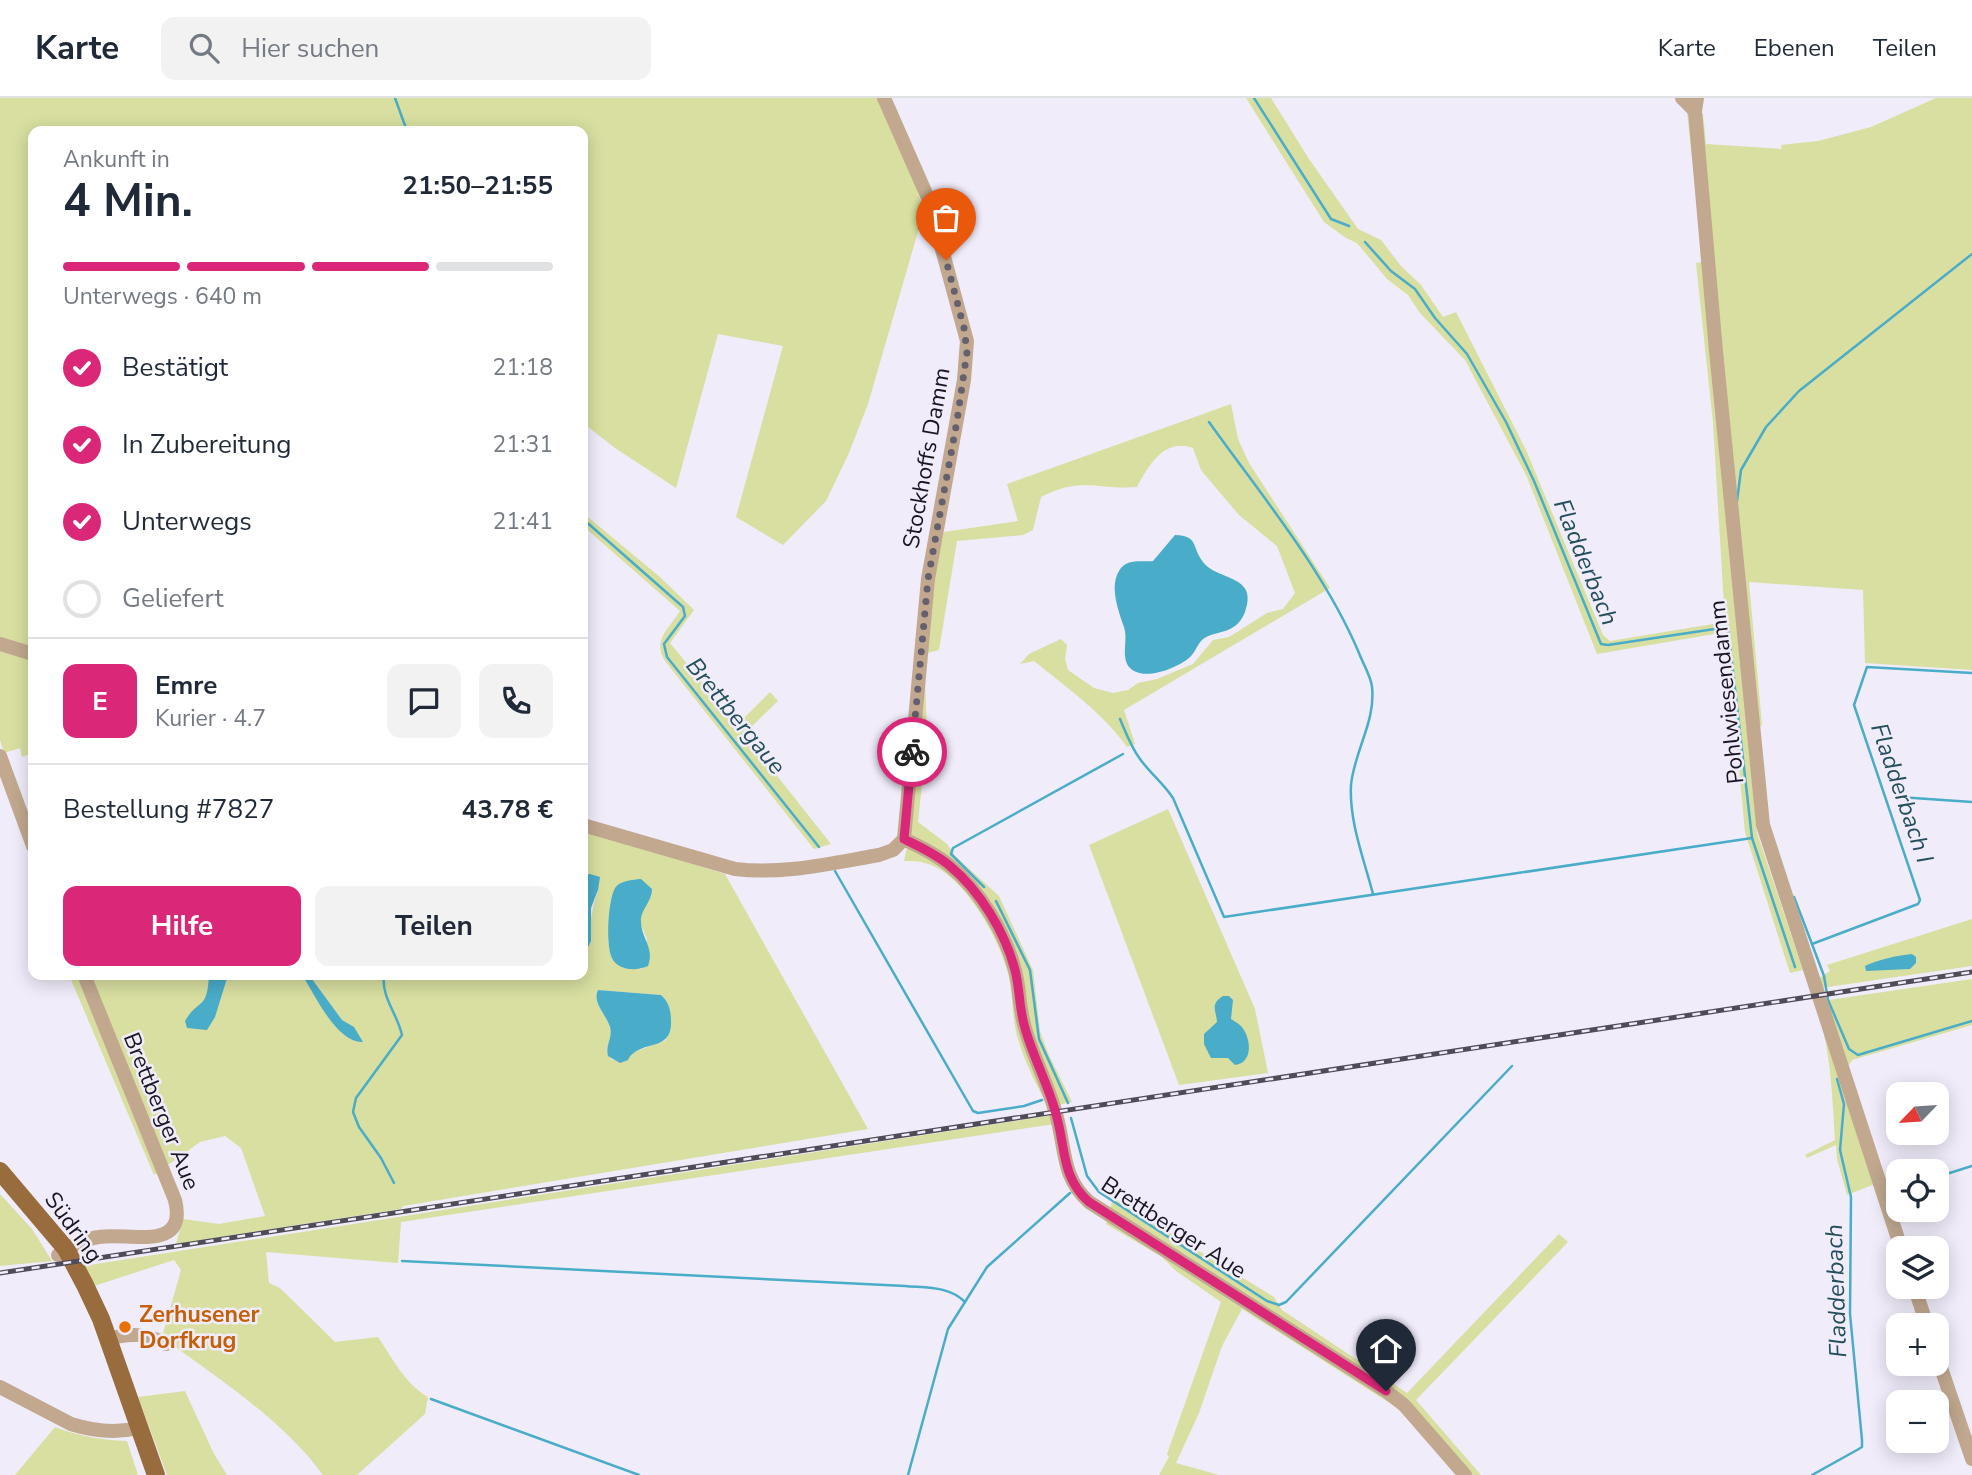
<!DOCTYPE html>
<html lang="de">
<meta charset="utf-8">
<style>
:root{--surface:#fff;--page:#f2f2f3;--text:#1f2937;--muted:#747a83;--line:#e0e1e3;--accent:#db2777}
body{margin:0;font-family:"Nunito Sans",sans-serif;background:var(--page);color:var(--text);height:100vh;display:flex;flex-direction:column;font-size:26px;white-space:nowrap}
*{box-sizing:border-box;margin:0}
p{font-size:23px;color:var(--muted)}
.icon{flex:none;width:38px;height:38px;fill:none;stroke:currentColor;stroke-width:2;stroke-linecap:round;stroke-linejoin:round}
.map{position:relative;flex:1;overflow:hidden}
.drawer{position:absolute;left:28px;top:28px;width:560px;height:854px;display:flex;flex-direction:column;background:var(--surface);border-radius:14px;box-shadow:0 4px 18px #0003}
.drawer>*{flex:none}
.needle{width:46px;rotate:245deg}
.fabs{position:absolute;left:1886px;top:984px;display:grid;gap:14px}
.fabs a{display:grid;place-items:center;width:63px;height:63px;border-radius:14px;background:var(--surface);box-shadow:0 4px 18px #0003;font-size:35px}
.pin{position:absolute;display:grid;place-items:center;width:60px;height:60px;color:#fff;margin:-72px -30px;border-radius:50% 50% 50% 0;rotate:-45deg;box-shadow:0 0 7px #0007}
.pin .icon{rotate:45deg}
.courier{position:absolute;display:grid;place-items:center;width:70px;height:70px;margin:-35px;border:5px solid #db2777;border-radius:50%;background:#fff;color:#222;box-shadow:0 2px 9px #0007}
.overview em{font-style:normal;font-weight:700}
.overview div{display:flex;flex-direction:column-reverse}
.overview{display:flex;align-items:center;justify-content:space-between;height:119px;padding:0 35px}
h1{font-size:46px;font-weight:700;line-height:52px}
.bar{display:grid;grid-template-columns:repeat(4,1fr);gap:10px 7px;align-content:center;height:84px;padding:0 35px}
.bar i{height:9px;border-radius:5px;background:var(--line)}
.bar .on{background:var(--accent)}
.bar p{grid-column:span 4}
.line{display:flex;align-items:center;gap:18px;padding:0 35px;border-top:2px solid var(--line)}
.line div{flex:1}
.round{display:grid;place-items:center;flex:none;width:74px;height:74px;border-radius:14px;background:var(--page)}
ol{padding:0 35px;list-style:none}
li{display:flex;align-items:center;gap:21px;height:77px}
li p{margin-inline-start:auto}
li .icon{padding:7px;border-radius:50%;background:var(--accent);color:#fff;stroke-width:4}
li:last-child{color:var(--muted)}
li i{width:38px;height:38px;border:4px solid var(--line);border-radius:50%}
.cta{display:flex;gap:14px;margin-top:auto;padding:14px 35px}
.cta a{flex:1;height:80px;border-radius:14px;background:var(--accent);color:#fff;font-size:28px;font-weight:700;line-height:80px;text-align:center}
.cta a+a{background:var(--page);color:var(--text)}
header{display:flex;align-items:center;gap:42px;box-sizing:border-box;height:98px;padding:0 35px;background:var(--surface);border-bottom:2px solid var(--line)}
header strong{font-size:33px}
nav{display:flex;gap:38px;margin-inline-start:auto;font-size:24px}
.search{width:490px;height:63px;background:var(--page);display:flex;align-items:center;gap:18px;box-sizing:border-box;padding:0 24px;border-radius:14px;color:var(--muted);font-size:26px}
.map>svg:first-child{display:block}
.green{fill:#d8dfa0;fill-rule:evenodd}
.water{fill:#49acc9}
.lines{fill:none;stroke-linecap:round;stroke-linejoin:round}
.stream{stroke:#49acc9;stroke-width:2.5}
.minor{stroke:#c1a88f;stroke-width:14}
.major{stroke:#996c3d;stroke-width:18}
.rail-casing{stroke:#4f4b57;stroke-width:5}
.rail{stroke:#f0ecfa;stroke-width:2.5;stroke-dasharray:8;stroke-linecap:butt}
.done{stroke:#64606d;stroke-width:7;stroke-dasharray:0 12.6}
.route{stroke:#db2777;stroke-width:9}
.food-dot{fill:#e8710a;stroke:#f0ecfa;stroke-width:2.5}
.labels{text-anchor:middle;stroke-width:5;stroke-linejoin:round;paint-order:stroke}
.street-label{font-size:23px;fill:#191521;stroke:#f0ecfa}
.food-label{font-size:23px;font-weight:bold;fill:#c56008;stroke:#f0ecfa;text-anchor:start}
.water-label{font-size:24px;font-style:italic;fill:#234e5b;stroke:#f0ecfa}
</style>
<header>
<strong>Karte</strong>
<div class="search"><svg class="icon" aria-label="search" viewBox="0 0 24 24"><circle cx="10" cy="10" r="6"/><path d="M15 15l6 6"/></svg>Hier suchen</div>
<nav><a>Karte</a><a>Ebenen</a><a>Teilen</a></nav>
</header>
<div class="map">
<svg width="1972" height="1377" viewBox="0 0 1972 1377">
<rect width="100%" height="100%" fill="#f0ecfa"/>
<!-- green -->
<g class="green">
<path d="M0 0H878L916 89 924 113 868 306 849 355 826 403 783 447 736 419 783 248 718 236 676 390 615 350 583 325V33H33V551L0 541Z"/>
<path d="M1246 0H1271L1309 61 1358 131 1381 142 1401 168 1421 187 1443 219 1456 214 1526 352 1603 537 1610 543 1725 524 1713 325 1696 165 1703 164 1687 14 1703 16 1706 46 1782 51 1781 47 1818 43 1871 29 1936 0H1972V572L1865 565 1863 492 1749 484 1762 627 1748 642 1757 735 1803 872 1790 875 1745 734 1726 534 1597 556 1527 379 1465 262 1420 215 1408 197 1387 181 1357 145 1346 140 1324 124Z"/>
<path d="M1231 306 1238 341 1249 365 1330 490 1124 612 1135 646 1127 649C1102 614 1066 589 1034 563L1020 566 1029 556 1061 541 1067 547 1065 561 1068 572 1094 590 1113 595 1128 592 1138 585 1157 581 1193 566 1213 542 1229 539 1267 515 1283 511 1295 495 1277 448 1239 417 1216 390 1201 372 1193 350C1164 340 1149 367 1137 389 1099 392 1080 378 1041 399L1033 432 1023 437 957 443 939 552 927 555 933 483 944 434 1018 423 1007 386Z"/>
<path d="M583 415 660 479 694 512 670 545 737 627 770 594 778 603 744 636 831 746 814 751 665 563C652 542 669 531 680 513L583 428Z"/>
<path d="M0 552 33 562V655L22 659 20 650 4 655 0 642Z"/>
<path d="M925 581 927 638 918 724 947 746 955 758 999 798 1033 872 1040 933 1048 955 1072 1004 1049 1009C1036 988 1025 964 1018 941 1011 919 1014 894 1007 872 998 838 962 774 925 765 919 763 911 763 904 763L910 735Z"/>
<path d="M1168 711 1255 911 1268 975 1179 987 1089 747Z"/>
<path d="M583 731 725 776 868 1031 403 1108 401 1111 176 1146 183 1121 219 1126 265 1118 241 1050 225 1038 200 1044 154 1077 69 877H583V866L585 865C590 840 589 816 598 793L586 776 583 777ZM641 818 640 825 647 841 642 871 625 870 612 861 608 843ZM598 892 661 897C675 910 669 926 666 942L613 962C600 952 614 942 610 930 605 912 595 912 598 892Z"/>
<path d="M1972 821V868L1821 890 1819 880 1830 873 1827 867Z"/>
<path d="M1972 881V927L1852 962 1849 967 1835 961 1875 1086 1847 1097 1837 1061 1836 1047 1807 1060 1805 1057 1835 1042C1832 995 1831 950 1815 904Z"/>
<path d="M1053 1017 1055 1026 401 1124 398 1165 266 1154 269 1185 280 1190 335 1244 378 1239C393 1261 405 1286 428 1299L425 1316 357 1377H323C281 1320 218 1281 162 1239L181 1172 174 1162 94 1188 83 1168Z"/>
<path d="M0 1096 32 1131 52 1163 0 1168Z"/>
<path d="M1113 1100 1274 1199 1282 1212 1407 1295 1559 1136 1568 1144 1416 1302 1481 1377H1457L1402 1313 1242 1211 1222 1248 1199 1315 1176 1365 1219 1377H1159L1169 1359 1167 1356 1221 1204 1176 1173 1162 1159 1106 1126Z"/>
<path d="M185 1293 214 1356 227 1377H167L138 1299Z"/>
<path d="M55 1329C78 1338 101 1342 127 1343L138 1377H15Z"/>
</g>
<!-- water -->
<g class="water">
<path d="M1175 437C1199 438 1191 448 1203 464 1217 483 1259 476 1245 514 1235 539 1214 531 1202 542 1197 547 1195 555 1189 560 1176 571 1138 586 1127 566 1122 555 1128 541 1124 529 1119 514 1109 489 1119 473 1126 460 1141 464 1153 463Z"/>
<path d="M590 776 600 779 598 792 591 810V843L586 853 585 865 583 866V777Z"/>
<path d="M641 781 652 791C652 804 640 812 641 824 641 839 655 851 648 868 638 873 620 873 613 862 605 850 608 802 615 790 621 782 632 782 641 781Z"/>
<path d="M1912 856 1916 859V865L1910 871 1866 873 1865 868C1880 861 1895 858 1912 856Z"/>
<path d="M209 877H228L215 919 207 932 187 930 185 923C199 899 207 914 209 877Z"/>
<path d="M302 877H309L342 922 354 929 363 944C336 945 315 896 302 877Z"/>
<path d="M598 892 661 897C669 904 671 913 671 923 672 956 640 940 628 962L620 965 608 958C605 947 613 940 610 929 606 916 592 905 598 892Z"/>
<path d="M1223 898H1229L1233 902 1231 921C1234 923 1238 925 1241 928 1251 939 1254 965 1235 967L1228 960H1211L1204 946V936L1217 924C1216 912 1210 906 1223 898Z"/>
</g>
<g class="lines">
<!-- stream -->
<g class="stream">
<path d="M395 0 407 33"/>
<path d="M1254 0 1331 121 1349 128"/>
<path d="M1365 144 1391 173 1415 191 1435 220 1467 256 1506 324 1534 383 1601 546 1608 547 1728 529 1752 740 1795 869"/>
<path d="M1209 324C1261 397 1324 472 1359 555 1363 566 1371 578 1372 589 1376 623 1354 654 1351 687 1349 724 1364 761 1373 796"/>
<path d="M1737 403 1741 372 1766 329 1799 293 1972 156"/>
<path d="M583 421 683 509 685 518 664 546 667 559 819 749"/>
<path d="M1972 575 1867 569 1854 607 1920 802 1918 806 1812 846 1824 878 1828 902 1849 951 1858 957 1972 923"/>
<path d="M1120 621C1126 635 1131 649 1140 661 1150 675 1163 685 1173 700L1224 819 1752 740"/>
<path d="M1899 699 1972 704"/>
<path d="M835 773 973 1013 978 1015 1024 1008 1042 1002"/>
<path d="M984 789 951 756 953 750 1123 656"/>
<path d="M1794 799 1812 846"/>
<path d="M996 803 1030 872 1039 941 1068 1005"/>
<path d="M384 877C381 899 397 915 402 937L356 1000 353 1014 359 1029 381 1060 394 1085"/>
<path d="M1071 1020 1087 1078 1099 1094 1267 1203 1279 1207 1286 1204 1512 968"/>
<path d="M1937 1079 1972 1068"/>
<path d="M402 1163 905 1188C927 1190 949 1188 965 1204"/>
<path d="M431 1301 639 1377"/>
<path d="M908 1377 948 1231 987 1169 1070 1095"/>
<path d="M1812 1377 1857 1352 1862 1349V1342L1850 1216 1851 1099 1840 1052 1844 1006 1837 981"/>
</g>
<!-- minor -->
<g class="minor">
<path d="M884 0 928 100 967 243 964 282 928 481 904 741"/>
<path d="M1682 0 1695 13 1697 0"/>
<path d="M1695 13 1716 253 1763 727 1901 1150"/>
<path d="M0 546 33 556"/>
<path d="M0 658 33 748"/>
<path d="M583 727 735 771C783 777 832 765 879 757L893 752 904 741"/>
<path d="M904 741C920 749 936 756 950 768 980 793 1005 834 1015 872 1020 891 1019 911 1025 930 1033 959 1048 986 1056 1016 1066 1050 1061 1079 1089 1104L1386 1293 1404 1307 1465 1377"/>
<path d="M58 1157C70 1149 84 1141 99 1139 128 1134 188 1155 175 1102L84 877"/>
<path d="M1914 1188 1927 1227"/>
<path d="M108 1241C129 1235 147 1235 166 1246"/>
<path d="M1937 1258 1972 1361"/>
<path d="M0 1289 71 1326C93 1333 117 1335 139 1330"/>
</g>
<!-- major -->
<path class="major" d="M0 1073 66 1151 85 1187 101 1221 156 1377"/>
<defs>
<path id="rail" d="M0 1175 1972 874"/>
</defs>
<!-- rail casing -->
<use href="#rail" class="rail-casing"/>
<!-- rail -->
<use href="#rail" class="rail"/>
</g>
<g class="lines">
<!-- done -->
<path class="done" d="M912 654 928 481 957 323 967 254 964 230 946 162"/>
<!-- route -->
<path class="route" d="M912 654 904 741C920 749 936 756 950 768 980 793 1005 834 1015 872 1020 891 1019 911 1025 930 1033 959 1048 986 1056 1016 1066 1050 1061 1079 1089 1104L1386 1293"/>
</g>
<!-- markers -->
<circle class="food-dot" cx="125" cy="1229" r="7"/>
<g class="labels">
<!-- street labels -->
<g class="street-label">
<text transform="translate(926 360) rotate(-80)" y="8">Stockhoffs Damm</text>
<text transform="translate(1726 594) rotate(-96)" y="8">Pohlwiesendamm</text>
<text transform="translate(162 1013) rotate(68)" y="8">Brettberger Aue</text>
<text transform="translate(74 1129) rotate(54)" y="8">Südring</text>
<text transform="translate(1174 1129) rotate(33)" y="8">Brettberger Aue</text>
</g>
<!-- food labels -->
<g class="food-label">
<text x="139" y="1224">Zerhusener<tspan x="139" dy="26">Dorfkrug</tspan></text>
</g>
<!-- water labels -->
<g class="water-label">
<text transform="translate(1586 464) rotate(68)" y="8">Fladderbach</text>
<text transform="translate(736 618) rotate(51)" y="8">Brettbergaue</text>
<text transform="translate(1902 695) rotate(71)" y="8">Fladderbach I</text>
<text transform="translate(1836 1193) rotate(-92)" y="8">Fladderbach</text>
</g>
</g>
</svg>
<div class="fabs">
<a><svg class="needle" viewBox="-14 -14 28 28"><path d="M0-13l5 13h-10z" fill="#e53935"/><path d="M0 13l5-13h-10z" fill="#747a83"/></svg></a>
<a><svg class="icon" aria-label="locate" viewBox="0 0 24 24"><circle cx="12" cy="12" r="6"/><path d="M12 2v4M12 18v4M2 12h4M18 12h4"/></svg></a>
<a><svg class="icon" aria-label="layers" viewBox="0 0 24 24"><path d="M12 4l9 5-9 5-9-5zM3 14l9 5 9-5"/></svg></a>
<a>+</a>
<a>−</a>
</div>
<div class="pin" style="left:946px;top:162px;background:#ea580c"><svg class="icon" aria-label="bag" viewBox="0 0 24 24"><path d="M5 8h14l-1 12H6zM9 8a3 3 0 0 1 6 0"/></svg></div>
<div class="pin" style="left:1386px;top:1293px;background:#1f2937"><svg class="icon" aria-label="home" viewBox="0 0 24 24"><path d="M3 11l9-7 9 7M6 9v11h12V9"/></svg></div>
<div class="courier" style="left:912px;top:654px"><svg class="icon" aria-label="bike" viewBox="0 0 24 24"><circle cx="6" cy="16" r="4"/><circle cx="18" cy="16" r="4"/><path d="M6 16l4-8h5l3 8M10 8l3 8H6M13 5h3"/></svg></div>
<section class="drawer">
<div class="overview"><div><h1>4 Min.</h1><p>Ankunft in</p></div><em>21:50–21:55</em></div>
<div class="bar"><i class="on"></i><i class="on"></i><i class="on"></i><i></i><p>Unterwegs · 640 m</p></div>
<ol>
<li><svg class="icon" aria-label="check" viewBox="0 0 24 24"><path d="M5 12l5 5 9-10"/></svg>Bestätigt<p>21:18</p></li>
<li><svg class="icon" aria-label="check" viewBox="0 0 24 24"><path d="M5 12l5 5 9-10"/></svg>In Zubereitung<p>21:31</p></li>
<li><svg class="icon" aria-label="check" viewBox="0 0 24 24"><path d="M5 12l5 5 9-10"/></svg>Unterwegs<p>21:41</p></li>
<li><i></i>Geliefert</li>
</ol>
<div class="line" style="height:126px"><b class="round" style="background:var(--accent);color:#fff">E</b><div><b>Emre</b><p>Kurier · 4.7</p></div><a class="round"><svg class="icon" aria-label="chat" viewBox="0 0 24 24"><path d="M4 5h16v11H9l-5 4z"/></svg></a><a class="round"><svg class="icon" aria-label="phone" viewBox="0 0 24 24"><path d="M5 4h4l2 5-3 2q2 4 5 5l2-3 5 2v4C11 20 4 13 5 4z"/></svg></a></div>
<div class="line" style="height:91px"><div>Bestellung #7827</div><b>43.78 €</b></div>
<div class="cta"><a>Hilfe</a><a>Teilen</a></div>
</section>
</div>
